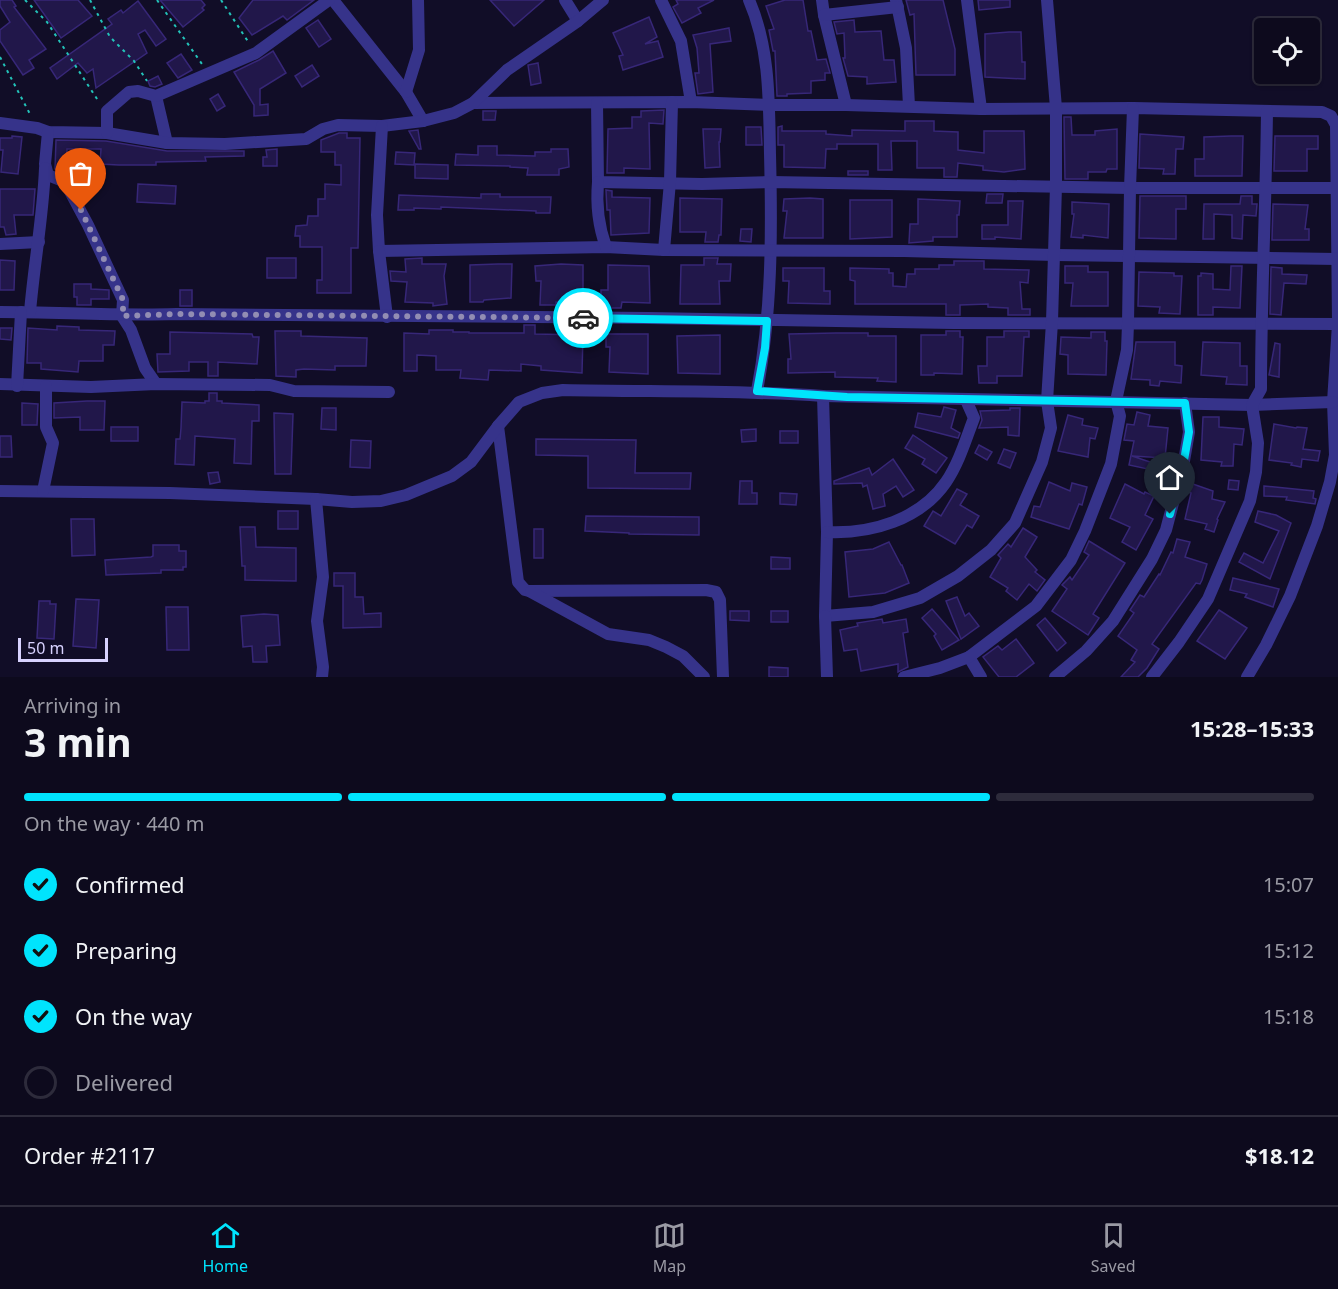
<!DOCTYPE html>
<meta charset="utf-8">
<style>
:root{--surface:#0d0a1d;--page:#1b182a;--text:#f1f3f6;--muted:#9a9aa4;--line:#2d2b3b;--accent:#00e4fd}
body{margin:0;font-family:"Noto Sans",sans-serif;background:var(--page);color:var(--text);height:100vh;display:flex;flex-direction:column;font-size:22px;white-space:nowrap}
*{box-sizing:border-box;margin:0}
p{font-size:20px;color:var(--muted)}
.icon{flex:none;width:33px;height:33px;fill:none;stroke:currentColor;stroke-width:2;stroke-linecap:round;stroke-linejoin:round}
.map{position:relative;height:677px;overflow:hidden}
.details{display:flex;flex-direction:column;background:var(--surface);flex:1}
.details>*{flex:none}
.controls{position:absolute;left:1254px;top:18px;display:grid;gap:12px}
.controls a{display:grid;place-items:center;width:66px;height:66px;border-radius:6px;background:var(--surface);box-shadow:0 2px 4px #0004,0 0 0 2px var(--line);font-size:30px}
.scale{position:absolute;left:18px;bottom:15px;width:90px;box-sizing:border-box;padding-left:6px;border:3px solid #d8d2ff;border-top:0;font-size:16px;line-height:21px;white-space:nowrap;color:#d8d2ff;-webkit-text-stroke:4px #110d27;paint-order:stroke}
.pin{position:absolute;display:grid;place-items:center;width:51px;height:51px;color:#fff;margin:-62px -26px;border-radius:50% 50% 50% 0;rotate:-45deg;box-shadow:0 0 6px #0007}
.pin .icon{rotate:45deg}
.courier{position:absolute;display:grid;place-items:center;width:60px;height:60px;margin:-30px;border:4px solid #00e4fd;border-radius:50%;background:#fff;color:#222;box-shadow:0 2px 8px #0007}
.summary em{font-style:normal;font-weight:700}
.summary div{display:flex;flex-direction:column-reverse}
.summary{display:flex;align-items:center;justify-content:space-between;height:102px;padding:0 24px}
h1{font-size:39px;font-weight:700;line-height:45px}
.bar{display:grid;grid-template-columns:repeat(4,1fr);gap:9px 6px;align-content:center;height:72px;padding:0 24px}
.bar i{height:8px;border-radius:4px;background:var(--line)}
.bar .selected{background:var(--accent)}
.bar p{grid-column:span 4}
.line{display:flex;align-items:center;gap:15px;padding:0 24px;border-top:2px solid var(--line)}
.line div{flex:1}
ol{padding:0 24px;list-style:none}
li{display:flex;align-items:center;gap:18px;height:66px}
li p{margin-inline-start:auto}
li .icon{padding:6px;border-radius:50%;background:var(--accent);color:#111;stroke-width:4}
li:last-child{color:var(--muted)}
li i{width:33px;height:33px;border:3px solid var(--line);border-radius:50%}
.tabs{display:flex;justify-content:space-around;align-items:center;height:84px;border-top:2px solid var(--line);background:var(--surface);font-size:16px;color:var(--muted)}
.tabs a{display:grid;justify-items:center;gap:3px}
.tabs .selected{color:var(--accent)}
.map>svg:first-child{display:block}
.building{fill:#21174a;stroke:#372778;stroke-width:1.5}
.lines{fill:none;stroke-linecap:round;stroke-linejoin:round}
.path{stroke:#23c3b9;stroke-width:2;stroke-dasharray:3 4.5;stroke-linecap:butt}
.minor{stroke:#36338a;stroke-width:12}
.done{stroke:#928db3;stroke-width:6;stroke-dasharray:0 10.8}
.route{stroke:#00e4fd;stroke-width:8}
</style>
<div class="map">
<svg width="1338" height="677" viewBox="0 0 1338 677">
<rect width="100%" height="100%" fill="#110d27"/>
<!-- building -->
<g class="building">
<path d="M0 0H12L16 6 14 7 46 49 29 60 34 68 23 75 0 41V30L10 22 0 6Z"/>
<path d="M34 0H78L92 16 61 38Z"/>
<path d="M160 0H201L205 5 202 8 204 10 183 27Z"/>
<path d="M253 0H314L287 20 283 16 252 35 239 18Z"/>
<path d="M490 0H544L514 26Z"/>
<path d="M676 0H714L698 8 701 13 682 23 673 7 678 4Z"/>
<path d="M785 0H803L808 31H811L817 60 826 59 830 73H825V80L811 81V93L787 94V96H777L775 51H773L769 30 774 29 766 6Z"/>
<path d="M906 0H943L955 49V75H916L914 14 910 15Z"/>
<path d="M978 0H1010V7L979 10Z"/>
<path d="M138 1 166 39 156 46 145 30 138 34 147 53 96 88 93 69 87 73 78 63 57 79 50 68 112 24 108 19 121 10 123 13Z"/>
<path d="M649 17 657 37 645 44 658 41 663 57 623 70 619 56 623 55 613 33Z"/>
<path d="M318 20 331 39 319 47 306 28Z"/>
<path d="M854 20 855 32 881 31 884 60H894L896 82 867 84V77L848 76 843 58H845L844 33 837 34 834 22Z"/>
<path d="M729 28 731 41 710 44 713 92 698 94 695 73H699L697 48 693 35Z"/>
<path d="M1009 32H1021L1022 62H1025V79L985 77V34Z"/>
<path d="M273 51 286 73 260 89V105L268 104V115L254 116V105L234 72 259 60Z"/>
<path d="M181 54 192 70 178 78 167 63Z"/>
<path d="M538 63 541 83 531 85 528 65Z"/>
<path d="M312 65 319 76 302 87 295 76Z"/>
<path d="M158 76 162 84 155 87 150 86 148 81Z"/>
<path d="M218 94 225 106 217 111 210 99Z"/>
<path d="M664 110 663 124 649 123 650 169 624 168V173H607L608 129 632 128V117H641V111Z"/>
<path d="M483 111H496L495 120H483Z"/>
<path d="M1064 117H1071L1072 135H1095V131L1117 129V169H1107L1106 172H1088V179H1065Z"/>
<path d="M905 121H934V131L958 132V150L984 153V131H1024L1025 169 1004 172 983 170V166L958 163 957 177H944V168H917V141H891L892 170H878V144H837V149H826L825 168 784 167V145H778V127L782 126V131H826V134L852 136V130L905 131Z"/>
<path d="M746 127H761L762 145H746Z"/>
<path d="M703 129H721L720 142H719L720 167 705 168Z"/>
<path d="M418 130 421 149H419L409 131Z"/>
<path d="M339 133H347V138H360L358 248H351V293H317V280H322V247H300V236H295L296 226 307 225 308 216H318V199H325V184L341 185V165H335V152H321V140Z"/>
<path d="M1140 134 1184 137 1183 149H1176L1175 174H1163L1164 169 1139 168Z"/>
<path d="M12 136 22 137 18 174 1 172 3 150H0V138H12Z"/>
<path d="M1231 136H1243L1242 176H1195V159H1204V137Z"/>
<path d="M1275 136H1318V149H1307V171H1274Z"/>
<path d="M56 140 106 141 167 151H244V156L205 157 206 161 156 162V165H119L100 164 101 149H67L66 173 55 169Z"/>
<path d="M478 146H497V155L535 156V152H551V149H568L569 167 559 169V175H527L528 168 510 167V166L455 165 456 154 478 155Z"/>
<path d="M277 149V166H263V157H267L266 150Z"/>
<path d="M396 152 415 153 414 165 395 164Z"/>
<path d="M415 164 448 165V179L415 178Z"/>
<rect x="848" y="171" width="20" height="4"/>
<path d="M138 184 176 186 175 204 137 202Z"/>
<path d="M0 189H35L33 215H14L16 234 6 235 4 227H0Z"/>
<path d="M606 190 612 191V197L650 198 649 233 611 235 610 210H607Z"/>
<path d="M481 194H500V197H551L550 213H536V211L441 207V209L414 208V210H398L399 195 481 198Z"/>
<path d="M987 194H1003L1002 203H986Z"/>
<path d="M1140 196H1186V209H1176V239L1139 238Z"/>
<path d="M1241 196H1252V204H1257L1256 216 1243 215 1242 239 1232 238V215L1214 214V239H1203L1204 204H1240Z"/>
<path d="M680 198 722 199 721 235H719L718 242H705L706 232H680Z"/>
<path d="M810 198 823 199V238H784L787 211H783L784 199Z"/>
<path d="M918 199 960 201 959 215H957V237H933V241L909 243 910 224H918Z"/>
<path d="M850 200H892V237L850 239Z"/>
<path d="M1008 201H1023L1021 239 995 237V239H982V225H1008Z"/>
<path d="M1072 202 1109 204 1108 238 1083 235V238L1071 237 1074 214H1072Z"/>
<path d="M1273 204 1308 205 1305 229H1309V240H1272Z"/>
<path d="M741 229H752L751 242 740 241Z"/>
<rect x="267" y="258" width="29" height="20"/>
<path d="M422 258V264H446L444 276 447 304 433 306V303L405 302 407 282 391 281 390 271 406 272 405 259Z"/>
<path d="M704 258H718L717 264H731L730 281H719L720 304H680L681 265H704Z"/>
<path d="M0 260 15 261 14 290H0Z"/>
<path d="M954 261H984V269L1029 270 1028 283 1020 282 1022 309H1030V315H1008V308L988 307V304L960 305V315H946V304H855V281L850 280V268L889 269V273H893V286L906 287 907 274H915V269H939V265H954Z"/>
<path d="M498 264H512L511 298 484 300 483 302H470V265Z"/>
<path d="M561 264 583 265V303L556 302V305H540L541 281H536L535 266Z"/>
<path d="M608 265 649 266 650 303 622 302 621 308H601V290H608Z"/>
<path d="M1065 266H1088V272H1108V306H1071L1073 283H1065Z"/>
<path d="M1231 266H1242L1240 308 1213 307V315H1198V276H1201V273L1213 274V289L1230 290Z"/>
<path d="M1271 267 1282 268V274L1307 275 1306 284 1284 283 1281 315 1270 314Z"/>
<path d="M783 268H824V291H830V304L788 303 789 281H783Z"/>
<path d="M1139 272 1174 273V276H1182L1180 314 1159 313 1160 307 1138 306Z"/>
<path d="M74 284H91V289L109 290V299H91V305H77V297H74Z"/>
<rect x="180" y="290" width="12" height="16"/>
<path d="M524 325H535V334L583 335 582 373 541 370V366L521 364V371L489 370 488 380 460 378 461 370H436V356L417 355V371H404V333L429 334V330H453V332H469V333H524Z"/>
<path d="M57 326 79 327V330L115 331 114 345H103V361H79L78 372 41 369V363H27L28 328 57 330Z"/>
<path d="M0 328H12L11 340 0 339Z"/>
<path d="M275 331H301V336L367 338 366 366H335V370L304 369 296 370V377L276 376Z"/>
<path d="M946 331H960V337H963L962 374 934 373V375H921V335H946Z"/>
<path d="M1004 331H1029V337H1024L1022 376H997V383H979L978 366H987V337H1004Z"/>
<path d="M170 332 252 334 253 337H259L257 364 218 362V376H208V362H189V371L158 372 157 354H170Z"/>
<path d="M1091 332H1105V341H1107L1106 375 1068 374V355L1060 354 1061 337 1091 338Z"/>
<path d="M836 333H868V336H896V382L877 381 878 378 835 377V372L788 373V359H791L789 334Z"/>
<path d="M606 334H648V374L609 372 610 347H606Z"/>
<path d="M720 335V374L678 373 677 336Z"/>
<path d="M1136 342H1175V365L1182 366 1181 383 1160 381 1159 386 1150 385V380L1131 379Z"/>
<path d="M1203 342 1240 343V366H1247V385L1226 384 1227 377 1201 375Z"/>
<path d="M1275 343 1280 344 1279 377 1269 375Z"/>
<path d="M209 393H217V401H222V403L259 405V421H252L251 464 234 463 235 439 195 436 194 465 175 464 176 439H180L181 428 182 402 205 403V401H209Z"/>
<path d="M87 401H105L104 430H80V417L54 418V403Z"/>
<path d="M22 403 38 404 37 425H22Z"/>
<path d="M944 407 956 410 951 428 960 433 958 438 915 427 918 413 941 417Z"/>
<path d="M322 408H336V430L321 429Z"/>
<path d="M1010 408H1020L1019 436 1008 435V427L979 428 982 420 980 411 1010 410Z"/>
<path d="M1137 412 1150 415 1148 426 1168 428 1165 458 1132 456 1159 465 1157 471 1129 465 1134 441 1124 440 1127 424 1134 425Z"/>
<path d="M274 413 293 414 291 474H275Z"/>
<path d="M1068 415 1083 419 1082 425 1098 428 1095 439 1090 438 1088 457 1058 451Z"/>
<path d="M1203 417H1219V427L1244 429 1242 445 1234 444 1233 466H1221L1222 462 1201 460Z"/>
<path d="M1274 424 1296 428 1297 427 1307 428 1303 449 1320 451 1318 461 1302 459 1301 467 1291 465 1292 463 1269 460Z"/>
<rect x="111" y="427" width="27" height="14"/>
<path d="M756 429V441L742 442 741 430Z"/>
<rect x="780" y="431" width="18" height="12"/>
<path d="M913 435 947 458 936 473 922 464 925 459 905 448Z"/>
<path d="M0 436H11L12 457H0Z"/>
<path d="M536 439 636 440 635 473H691L690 489 588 488V456L536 455Z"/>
<path d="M351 440 371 441 370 468 350 467Z"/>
<path d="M979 445 992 452 987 460 975 453Z"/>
<path d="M1004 449 1016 453 1010 468 998 463Z"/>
<path d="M893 459 914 490 903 497 896 486 883 494 885 506 873 509 867 485 863 487 862 483 834 484V481L869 468 872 475Z"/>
<path d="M218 472 220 482 210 484 208 473Z"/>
<path d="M1188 476 1192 478 1190 483 1213 491 1212 499 1225 502 1217 519 1218 520 1214 532 1205 529 1207 524 1185 519 1191 493 1185 491Z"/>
<path d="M1229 480 1239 481 1238 490 1228 489Z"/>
<path d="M740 481H752V493H757V504H739Z"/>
<path d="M1049 482 1070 491 1072 483 1087 487 1082 505 1079 504 1069 529 1031 517 1034 506 1040 507Z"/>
<path d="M1125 484 1144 494 1145 492 1154 496 1145 515 1153 519 1136 550 1122 542 1130 527 1110 518Z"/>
<path d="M1264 486 1314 491 1313 498 1316 499 1315 504 1286 500 1287 497 1264 496Z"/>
<path d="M957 489 967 494 960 505 979 516 972 528 967 525 955 544 924 526 933 511 941 516Z"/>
<path d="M780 493 797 494 796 505 780 504Z"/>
<rect x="278" y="511" width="20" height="18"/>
<path d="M1258 511 1276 515 1291 523 1270 579 1239 562 1244 553 1263 563 1279 531 1255 522Z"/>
<path d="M586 516 699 517V535L629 534V533L585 531Z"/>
<path d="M71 519H94L95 555 72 556Z"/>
<path d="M240 527H255L256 547 296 548V581L245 580V566H242Z"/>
<path d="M1023 528 1037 537 1025 557 1037 570 1035 572 1045 580 1037 591 1029 584 1017 600 1006 591 1008 588 990 577 1001 558 998 555 1008 544 1011 547Z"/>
<rect x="534" y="529" width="9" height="29"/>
<path d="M1177 539 1190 542 1185 557 1207 564 1202 580 1200 584 1196 583 1152 644 1159 649 1147 668 1138 677H1121L1135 662 1131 660 1137 650 1118 636 1134 613 1130 610 1140 595 1144 597 1159 574 1160 575 1171 552 1173 553Z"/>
<path d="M1089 541 1125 563 1093 614 1099 618 1088 635 1052 611 1067 589 1062 585 1070 577 1072 580 1089 555 1084 552Z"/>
<path d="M889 542 901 565H902L909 583 885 593 849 597 845 552 873 549Z"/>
<path d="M153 545H179V551H186V567H183V570H161V573L106 575 105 560 151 557 153 556Z"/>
<path d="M771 557 790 558V569H771Z"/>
<path d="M334 573H355V597H363L364 614 381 613V627L343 628V586H334Z"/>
<path d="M1233 578 1279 589 1273 607 1245 597 1247 594 1230 590Z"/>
<path d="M957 597 965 616 969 613 979 626 961 639 946 601Z"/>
<path d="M76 599 99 600 96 648 73 646Z"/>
<path d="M39 601H50V604H56L54 639 37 638Z"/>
<path d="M166 607H188L189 650H167Z"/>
<path d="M932 609 959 640 942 650 934 636 936 634 922 618Z"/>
<path d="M1219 610 1247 628 1225 659 1197 641Z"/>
<path d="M730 611H749V621L730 620Z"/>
<rect x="771" y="611" width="17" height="11"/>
<path d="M264 614 278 615 280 645 266 646 267 662H253L252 646 243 647 241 616Z"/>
<path d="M1045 618 1066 643 1057 651 1037 625Z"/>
<path d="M882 619 883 623 906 619 908 632 903 633 908 667 898 672V664L861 671 857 649 844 651 840 630 858 626 857 623Z"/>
<path d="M1016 639 1034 663 1016 677H999L983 657 998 646 1002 650Z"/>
<path d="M769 667 788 668V677H769Z"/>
</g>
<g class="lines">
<!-- path -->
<g class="path">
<path d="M25 0 47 22 99 102"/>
<path d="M90 0 110 37 134 61 147 81"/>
<path d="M157 0 202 64"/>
<path d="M221 0 249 43"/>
<path d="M0 57 31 116"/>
</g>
<!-- minor -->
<g class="minor">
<path d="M333 0 406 92 423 121"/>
<path d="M565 0 578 21"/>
<path d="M661 0 681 41 691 102"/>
<path d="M749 0C770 48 769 102 770 154 772 233 772 313 757 391"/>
<path d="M822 0 824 15 846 105"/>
<path d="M896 0 906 48 909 106"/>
<path d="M967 0 981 109"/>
<path d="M824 15 898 7"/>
<path d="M406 92 419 50 418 0"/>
<path d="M156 96 167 143"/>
<path d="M473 103 691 102 769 105H846L981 109 1133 108 1322 112 1331 116 1336 125 1338 324 1333 402 1335 455 1330 482 1317 526 1290 596 1266 645 1247 677"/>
<path d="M597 103 598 182 702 184 771 182 1130 188H1338"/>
<path d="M0 123 37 128 48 132 107 133 167 143 225 144 306 139 323 129 338 125 382 126 423 121 454 113 473 103 507 70 578 21 603 0"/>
<path d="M382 126 377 215 379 251 606 247 664 250 904 251 1055 255 1337 259"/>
<path d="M48 132 45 164 48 175 65 182 88 225 123 300 122 316 131 330 145 368 156 384"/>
<path d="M107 133V111L129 92 138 91 156 96 256 53 329 0"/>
<path d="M598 182C596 205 598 225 606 247"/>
<path d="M0 244 39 242"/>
<path d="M664 250 670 182 672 102"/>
<path d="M379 251 387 317"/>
<path d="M0 312C59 312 117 316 176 314L649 318 953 323 1338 324"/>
<path d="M30 312C34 264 43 217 45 168"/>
<path d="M0 384 91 387 156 384 270 385 294 391 389 392"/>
<path d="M17 386 21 312"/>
<path d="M823 396 827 532 825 616 873 612 920 598 958 576 991 550 1015 523 1042 462 1051 428 1047 401 1052 322 1056 186V108L1047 0"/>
<path d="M498 426 518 582 525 590 529 591 706 590 716 592 720 600 723 677"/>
<path d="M0 491 170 493 316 499 352 502 381 501 406 495 452 476 471 462 498 426 519 402 542 393 563 390C649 392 736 390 823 396L1252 405 1333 402"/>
<path d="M43 491 53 443 46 427V386"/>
<path d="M316 499 323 577 317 621 323 667 322 677"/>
<path d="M827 532C871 534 920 520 946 482 959 463 966 439 974 418L966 400"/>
<path d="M531 592 608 634 649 640 666 647 683 656 704 677"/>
<path d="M825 616 827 677"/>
<path d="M969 657 981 677"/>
<path d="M904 677 940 668 969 657 1036 606 1071 560 1085 531 1111 464 1120 416 1116 401 1127 350 1128 324 1130 188 1133 108"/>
<path d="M1055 677 1086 651 1113 621 1152 559 1166 530 1184 461 1189 432 1185 403"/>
<path d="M1152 677 1179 642 1208 599 1250 501 1256 472 1258 443 1252 405 1261 389C1261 297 1266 204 1267 111"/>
</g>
</g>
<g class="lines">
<!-- done -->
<path class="done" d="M81 210 123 300V316L176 314 583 318"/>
<!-- route -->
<path class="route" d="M583 318 767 321 765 348 757 391 847 397 1185 403 1189 432 1184 460 1170 514"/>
</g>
</svg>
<div class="controls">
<a><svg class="icon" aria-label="locate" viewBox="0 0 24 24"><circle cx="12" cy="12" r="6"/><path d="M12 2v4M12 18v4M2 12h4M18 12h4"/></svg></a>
</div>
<div class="scale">50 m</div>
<div class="pin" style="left:81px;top:210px;background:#ea580c"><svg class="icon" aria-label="bag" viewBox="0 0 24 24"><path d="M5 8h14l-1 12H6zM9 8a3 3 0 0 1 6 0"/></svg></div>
<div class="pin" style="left:1170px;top:514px;background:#1f2937"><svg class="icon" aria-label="home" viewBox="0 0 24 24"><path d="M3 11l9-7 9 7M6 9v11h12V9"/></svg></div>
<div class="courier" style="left:583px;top:318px"><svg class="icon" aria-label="car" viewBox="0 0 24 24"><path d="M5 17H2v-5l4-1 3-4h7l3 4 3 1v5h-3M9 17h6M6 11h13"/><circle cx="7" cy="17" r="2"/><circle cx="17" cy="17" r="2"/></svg></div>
</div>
<section class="details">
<div class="summary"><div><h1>3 min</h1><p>Arriving in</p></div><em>15:28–15:33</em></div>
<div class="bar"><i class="selected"></i><i class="selected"></i><i class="selected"></i><i></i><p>On the way · 440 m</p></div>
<ol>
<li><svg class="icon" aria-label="check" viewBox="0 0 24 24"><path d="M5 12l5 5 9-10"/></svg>Confirmed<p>15:07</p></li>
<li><svg class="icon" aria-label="check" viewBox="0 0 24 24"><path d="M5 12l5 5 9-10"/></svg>Preparing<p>15:12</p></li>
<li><svg class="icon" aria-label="check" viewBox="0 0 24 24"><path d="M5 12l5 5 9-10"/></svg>On the way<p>15:18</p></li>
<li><i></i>Delivered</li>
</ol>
<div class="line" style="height:78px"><div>Order #2117</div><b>$18.12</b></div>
</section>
<nav class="tabs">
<a class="selected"><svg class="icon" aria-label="home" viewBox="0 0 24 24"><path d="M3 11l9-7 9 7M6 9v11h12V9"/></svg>Home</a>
<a><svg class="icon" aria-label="map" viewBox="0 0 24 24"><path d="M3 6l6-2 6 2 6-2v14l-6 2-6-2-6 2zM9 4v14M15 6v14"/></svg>Map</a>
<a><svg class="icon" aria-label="saved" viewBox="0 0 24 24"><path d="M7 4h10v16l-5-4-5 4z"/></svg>Saved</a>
</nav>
